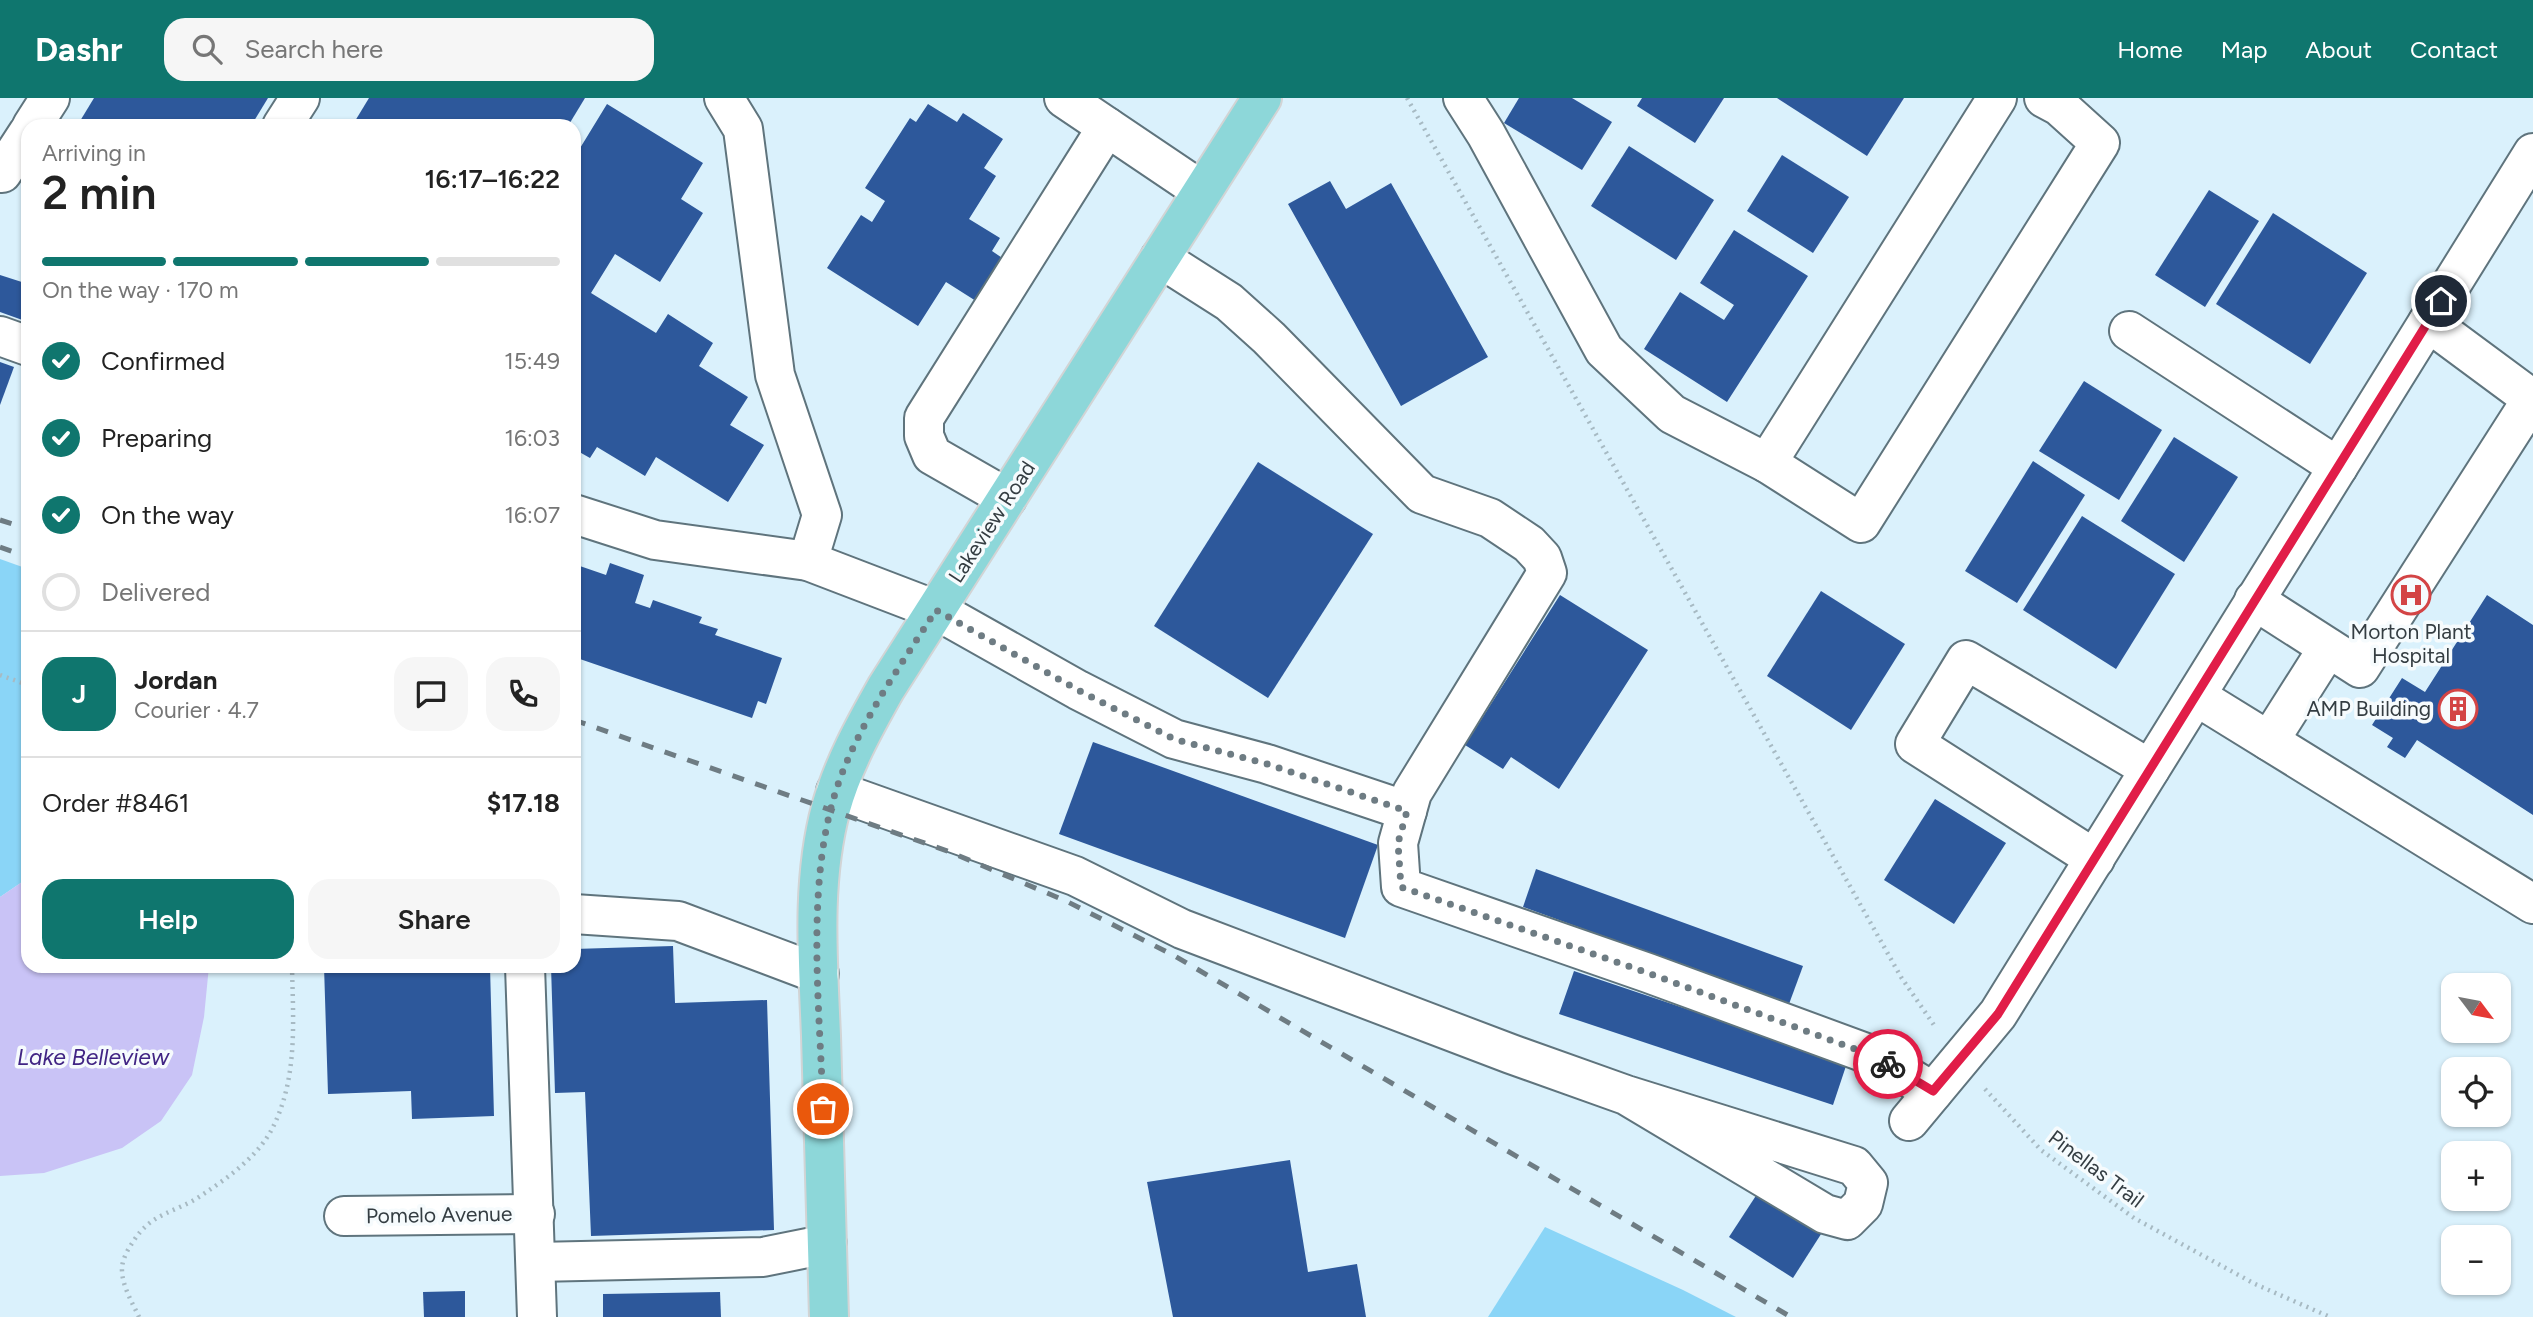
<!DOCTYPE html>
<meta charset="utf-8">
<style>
:root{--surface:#fff;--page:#f6f6f6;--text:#222;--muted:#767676;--line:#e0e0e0;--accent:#0f766e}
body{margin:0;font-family:Figtree,sans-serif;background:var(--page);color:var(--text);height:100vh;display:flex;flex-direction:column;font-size:26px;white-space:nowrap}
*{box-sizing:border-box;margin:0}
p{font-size:23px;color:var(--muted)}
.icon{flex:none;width:38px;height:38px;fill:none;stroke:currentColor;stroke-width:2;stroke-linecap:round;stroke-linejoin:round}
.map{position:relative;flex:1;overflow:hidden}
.drawer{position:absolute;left:21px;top:21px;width:560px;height:854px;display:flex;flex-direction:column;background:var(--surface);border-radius:21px;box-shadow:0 2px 5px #0004}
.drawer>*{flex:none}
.needle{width:46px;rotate:122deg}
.controls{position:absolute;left:2441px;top:875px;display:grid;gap:14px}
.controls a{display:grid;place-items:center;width:70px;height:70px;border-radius:14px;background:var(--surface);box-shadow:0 2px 5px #0004;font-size:35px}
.pin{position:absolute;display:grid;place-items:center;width:60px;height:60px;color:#fff;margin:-30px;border:4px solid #fff;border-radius:50%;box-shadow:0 2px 7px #0007}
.courier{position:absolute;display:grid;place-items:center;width:70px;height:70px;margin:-35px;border:5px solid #e11d48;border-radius:50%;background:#fff;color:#222;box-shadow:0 2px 9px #0007}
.summary em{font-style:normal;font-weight:600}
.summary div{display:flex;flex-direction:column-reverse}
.summary{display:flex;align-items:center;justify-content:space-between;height:119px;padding:0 21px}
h1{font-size:46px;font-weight:600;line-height:52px}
.bar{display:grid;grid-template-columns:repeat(4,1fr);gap:10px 7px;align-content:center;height:84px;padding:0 21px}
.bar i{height:9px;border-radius:5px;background:var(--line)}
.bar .selected{background:var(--accent)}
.bar p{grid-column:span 4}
.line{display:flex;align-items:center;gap:18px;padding:0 21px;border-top:2px solid var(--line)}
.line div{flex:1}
.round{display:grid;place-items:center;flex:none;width:74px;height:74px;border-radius:21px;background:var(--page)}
ol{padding:0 21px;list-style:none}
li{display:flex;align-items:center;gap:21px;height:77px}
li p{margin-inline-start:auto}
li .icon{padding:7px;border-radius:50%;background:var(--accent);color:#fff;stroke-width:4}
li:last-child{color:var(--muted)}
li i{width:38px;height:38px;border:4px solid var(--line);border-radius:50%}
.action{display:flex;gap:14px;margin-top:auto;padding:14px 21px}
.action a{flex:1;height:80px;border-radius:21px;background:var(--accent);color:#fff;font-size:28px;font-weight:600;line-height:80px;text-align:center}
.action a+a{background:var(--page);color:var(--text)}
header{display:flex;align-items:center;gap:42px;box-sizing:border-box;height:98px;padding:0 35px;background:var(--accent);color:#fff}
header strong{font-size:33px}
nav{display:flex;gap:38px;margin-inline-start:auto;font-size:24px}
.search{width:490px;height:63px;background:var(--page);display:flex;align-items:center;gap:18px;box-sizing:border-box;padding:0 24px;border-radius:21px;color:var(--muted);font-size:26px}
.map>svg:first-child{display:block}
.green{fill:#8ad5f7}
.water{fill:#c9c3f6}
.building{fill:#2d589b}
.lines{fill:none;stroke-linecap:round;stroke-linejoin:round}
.minor-casing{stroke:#5f747d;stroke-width:42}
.major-casing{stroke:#d2d4d5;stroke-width:42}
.path{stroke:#a7bac3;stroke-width:4.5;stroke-dasharray:2 5;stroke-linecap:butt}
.minor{stroke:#fff;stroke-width:38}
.major{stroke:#8dd7d9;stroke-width:38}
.rail{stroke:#6e7c83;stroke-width:5;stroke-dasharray:12 12;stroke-linecap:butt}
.done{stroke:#6e7c83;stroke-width:7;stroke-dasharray:0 12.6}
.route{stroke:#e11d48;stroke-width:9}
.labels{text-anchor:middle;stroke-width:7;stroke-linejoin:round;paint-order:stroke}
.street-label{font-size:21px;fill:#343d42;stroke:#f6fbfd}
.poi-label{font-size:21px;fill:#343d42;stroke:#f6fbfd}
.water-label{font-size:23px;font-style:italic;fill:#412584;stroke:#f6fbfd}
</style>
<header>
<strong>Dashr</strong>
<div class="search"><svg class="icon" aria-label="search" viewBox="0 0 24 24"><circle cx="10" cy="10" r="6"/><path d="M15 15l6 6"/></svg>Search here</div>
<nav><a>Home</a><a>Map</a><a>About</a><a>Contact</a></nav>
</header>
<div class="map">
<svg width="2533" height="1219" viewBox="0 0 2533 1219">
<rect width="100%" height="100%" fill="#daf1fc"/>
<!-- green -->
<g class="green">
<path d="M0 461 28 471V780L0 799Z"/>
<path d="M1545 1129 1683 1192 1736 1219H1488Z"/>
</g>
<!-- water -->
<path class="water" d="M28 780V868H209L204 919 192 977 161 1023 122 1050 44 1075 0 1078V799Z"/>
<!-- building -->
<g class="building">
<path d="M94 0H268L251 28H77Z"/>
<path d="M369 0H585L568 28H352Z"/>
<path d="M1519 0H1572L1612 24 1582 72 1504 25Z"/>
<path d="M1642 0H1724L1695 45 1637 8Z"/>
<path d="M1777 0H1904L1867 58Z"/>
<path d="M607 6 703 65 681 101 703 115 660 184 615 156 591 195 656 235 668 216 713 245 699 268 748 299 730 327 764 347 728 404 656 359 645 378 597 349 590 360 574 351V60Z"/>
<path d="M928 6 957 24 963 15 1003 41 984 70 996 78 969 121 1000 140 992 153 1014 168 987 210 946 184 918 228 827 170 861 117 872 124 885 103 865 90 910 20 916 24Z"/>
<path d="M1629 48 1714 102 1676 162 1591 108Z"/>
<path d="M1782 57 1849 99 1813 155 1747 113Z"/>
<path d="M1330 83 1346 111 1391 85 1488 259 1401 308 1288 106Z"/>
<path d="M2209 92 2259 123 2205 209 2155 177Z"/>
<path d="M2273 115 2367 175 2310 266 2216 206Z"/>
<path d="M1734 132 1808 178 1727 304 1644 251 1680 194 1724 222 1734 207 1700 185Z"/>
<path d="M0 177 28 186V224L0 214Z"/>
<path d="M0 264 14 269 0 307Z"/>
<path d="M2084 283 2162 332 2119 402 2039 353Z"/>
<path d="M2174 339 2238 379 2184 464 2121 423Z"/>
<path d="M2033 363 2085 397 2017 505 1965 473Z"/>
<path d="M1258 364 1373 436 1268 600 1154 528Z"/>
<path d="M2082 418 2175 476 2116 571 2023 512Z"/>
<path d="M610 465 644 477 635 505 650 510 653 502 702 519 699 525 718 531 715 537 782 560 766 606 758 603 752 620 574 559V466L606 477Z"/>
<path d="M1821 493 1905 546 1851 632 1767 578Z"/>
<path d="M1560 497 1648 552 1559 691 1511 659 1503 671 1465 647Z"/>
<path d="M2487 497 2533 527V717L2417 642 2405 660 2387 649 2393 640 2372 627 2402 580 2425 594Z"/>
<path d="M1093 644 1378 747 1345 840 1059 736Z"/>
<path d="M1935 701 2006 745 1954 826 1884 782Z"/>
<path d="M1536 771 1803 868 1789 906 1523 809Z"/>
<path d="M673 848 675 905 767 902 774 1132 591 1138 585 994 555 995 551 868H574V851Z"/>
<path d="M324 868H490L494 1018 412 1021 411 993 328 996Z"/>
<path d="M1574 873 1847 965 1833 1007 1559 916Z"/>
<path d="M1290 1062 1308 1174 1357 1166 1366 1219H1173L1147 1084Z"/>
<path d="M1759 1093 1823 1133 1793 1180 1729 1139Z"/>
<path d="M465 1193V1219H424L423 1194Z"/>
<path d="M720 1194 721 1219H603V1196Z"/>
</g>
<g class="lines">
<defs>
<g id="minor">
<path d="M724 0 743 31 775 277 822 417 808 463"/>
<path d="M1064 0 1202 93"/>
<path d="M1463 0 1486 36 1604 252 1672 316 1767 365"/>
<path d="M1997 0 1767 365 1861 425 2100 45 2059 8 2044 0"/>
<path d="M32 28 50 0"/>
<path d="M282 28 300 0"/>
<path d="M2 75 28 35"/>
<path d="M1160 160 1229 204 1269 240 1422 396 1490 420 1529 446 1542 460 1547 475 1412 695 1398 745 1401 789 1648 875 1874 958 1933 994"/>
<path d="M2129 233 2338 369"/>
<path d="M0 238 28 248"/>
<path d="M1007 400 932 357 924 338V320L1107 29"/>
<path d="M574 416 655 442 808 463 936 512 1078 592 1174 641 1267 666 1407 713"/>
<path d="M2254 502 2360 570 2532 301 2428 224"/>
<path d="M2196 598 2533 806"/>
<path d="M2269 643 2328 550"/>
<path d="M836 693 1075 778 1182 831 1511 956 1626 997 1854 1068 1868 1085 1863 1106 1847 1122 1825 1116 1626 997"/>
<path d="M2095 761 1915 646 1966 562 2150 671"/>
<path d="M574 816 678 823 819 876"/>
<path d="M525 868 537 1219"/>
<path d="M1909 1023 1998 916 2533 55"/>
<path d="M344 1118 535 1116"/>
<path d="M536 1164 763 1159 827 1146"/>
</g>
<path id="major" d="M829 1219C826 1125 823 1031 821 938 818 863 811 784 831 710 843 667 864 629 886 590L1262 0"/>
</defs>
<!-- minor casing -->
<use href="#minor" class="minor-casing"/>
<!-- major casing -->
<use href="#major" class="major-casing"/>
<!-- path -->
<g class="path">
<path d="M1407 0 1901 879 1936 930"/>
<path d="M0 577 28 587"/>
<path d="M1985 991 2041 1052 2134 1120 2255 1186 2330 1219"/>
<path d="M139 1219C132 1204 121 1186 122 1169 123 1160 128 1151 133 1144 151 1114 176 1115 202 1097 229 1079 260 1057 274 1027 298 977 293 921 292 868"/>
</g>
<!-- minor -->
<use href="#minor" class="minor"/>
<!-- major -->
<use href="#major" class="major"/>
<!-- rail -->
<g class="rail">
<path d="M0 422 28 431"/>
<path d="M0 449 28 459"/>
<path d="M574 622 950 754 1066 803 1173 857 1791 1219"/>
</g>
</g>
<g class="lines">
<!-- done -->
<path class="done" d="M823 1011C820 905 803 772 843 673 866 615 903 564 936 512L1078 592 1174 641 1267 666 1407 713 1398 745 1401 789 1648 875 1874 958 1888 966"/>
<!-- route -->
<path class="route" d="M1888 966 1933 993 1998 916 2441 203"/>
</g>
<!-- icons -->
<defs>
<symbol id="hospital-ring" viewBox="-11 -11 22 22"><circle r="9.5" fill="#f6fbfd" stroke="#d34445" stroke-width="1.5"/><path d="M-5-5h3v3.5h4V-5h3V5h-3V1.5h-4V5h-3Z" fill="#d34445"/></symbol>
<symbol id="building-ring" viewBox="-11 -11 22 22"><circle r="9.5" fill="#f6fbfd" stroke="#d34445" stroke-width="1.5"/><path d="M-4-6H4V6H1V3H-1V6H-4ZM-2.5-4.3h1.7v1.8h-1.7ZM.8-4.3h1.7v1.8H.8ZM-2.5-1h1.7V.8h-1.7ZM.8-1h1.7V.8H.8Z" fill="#d34445"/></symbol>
</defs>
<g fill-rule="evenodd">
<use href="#hospital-ring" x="2389" y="475" width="44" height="44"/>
<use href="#building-ring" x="2436" y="589" width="44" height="44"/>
</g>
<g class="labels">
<!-- street labels -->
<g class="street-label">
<text transform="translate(992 424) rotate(-57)" y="7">Lakeview Road</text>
<text transform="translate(2096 1071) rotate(37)" y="7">Pinellas Trail</text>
<text transform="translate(439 1117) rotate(-1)" y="7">Pomelo Avenue</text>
</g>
<!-- poi labels -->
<g class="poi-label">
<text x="2411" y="541">Morton Plant<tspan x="2411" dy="24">Hospital</tspan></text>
<text x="2431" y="618" text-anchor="end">AMP Building</text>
</g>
<!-- water labels -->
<g class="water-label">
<text x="93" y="967">Lake Belleview</text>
</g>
</g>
</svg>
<div class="controls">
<a><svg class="needle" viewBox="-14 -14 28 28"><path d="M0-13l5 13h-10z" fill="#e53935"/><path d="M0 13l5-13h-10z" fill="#767676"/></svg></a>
<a><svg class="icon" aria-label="locate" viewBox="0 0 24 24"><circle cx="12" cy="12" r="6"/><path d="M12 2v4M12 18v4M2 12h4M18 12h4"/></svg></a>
<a>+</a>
<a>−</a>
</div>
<div class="pin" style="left:823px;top:1011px;background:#ea580c"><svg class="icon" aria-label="bag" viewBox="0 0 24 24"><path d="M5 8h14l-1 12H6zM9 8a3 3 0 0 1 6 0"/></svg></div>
<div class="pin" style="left:2441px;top:203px;background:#1f2937"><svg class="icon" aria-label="home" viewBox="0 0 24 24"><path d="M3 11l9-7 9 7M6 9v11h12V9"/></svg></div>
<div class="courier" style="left:1888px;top:966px"><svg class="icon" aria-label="bike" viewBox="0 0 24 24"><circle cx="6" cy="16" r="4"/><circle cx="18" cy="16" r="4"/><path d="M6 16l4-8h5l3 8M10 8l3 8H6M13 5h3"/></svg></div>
<section class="drawer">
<div class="summary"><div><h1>2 min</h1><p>Arriving in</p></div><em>16:17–16:22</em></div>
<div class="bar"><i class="selected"></i><i class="selected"></i><i class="selected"></i><i></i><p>On the way · 170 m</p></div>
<ol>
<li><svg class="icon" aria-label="check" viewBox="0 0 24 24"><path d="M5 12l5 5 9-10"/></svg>Confirmed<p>15:49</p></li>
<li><svg class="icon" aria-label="check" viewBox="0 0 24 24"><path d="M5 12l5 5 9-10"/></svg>Preparing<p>16:03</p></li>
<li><svg class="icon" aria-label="check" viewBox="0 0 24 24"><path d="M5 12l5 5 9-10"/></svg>On the way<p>16:07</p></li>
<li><i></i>Delivered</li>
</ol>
<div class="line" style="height:126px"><b class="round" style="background:var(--accent);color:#fff">J</b><div><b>Jordan</b><p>Courier · 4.7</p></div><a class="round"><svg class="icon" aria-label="chat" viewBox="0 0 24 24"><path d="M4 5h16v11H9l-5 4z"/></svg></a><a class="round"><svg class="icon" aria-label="phone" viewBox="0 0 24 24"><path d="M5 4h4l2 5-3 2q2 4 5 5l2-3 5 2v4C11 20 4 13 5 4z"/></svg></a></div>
<div class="line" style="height:91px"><div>Order #8461</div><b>$17.18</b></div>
<div class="action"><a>Help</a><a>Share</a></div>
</section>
</div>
